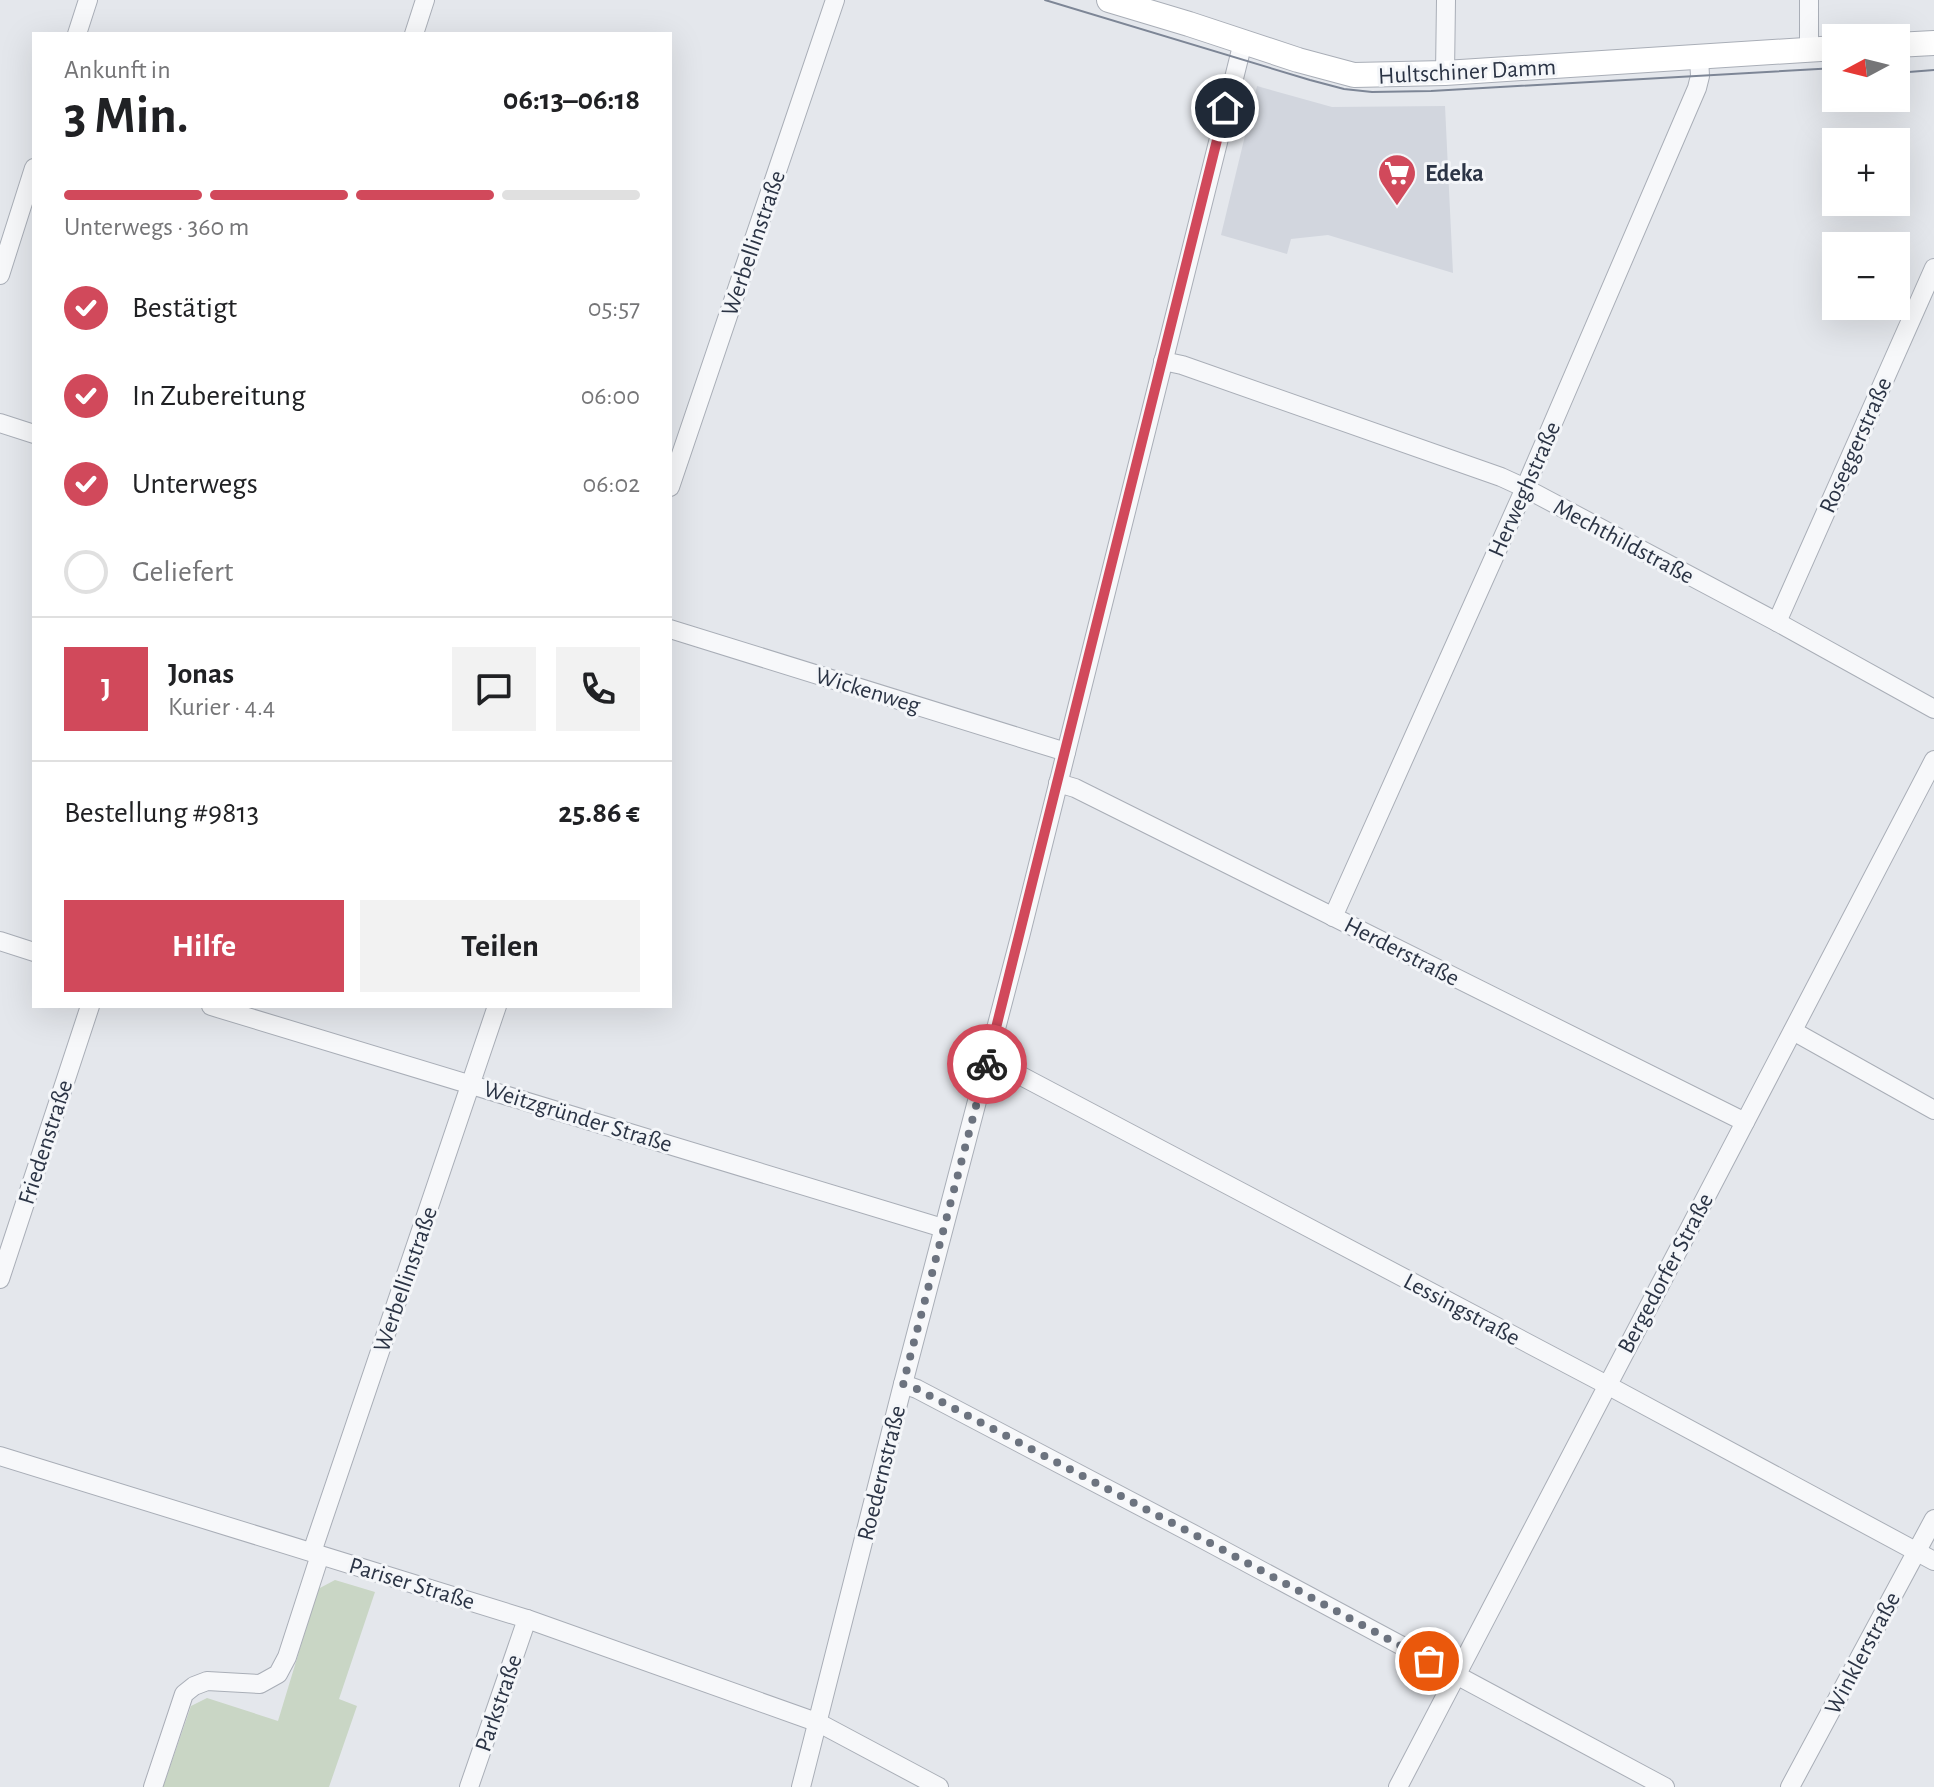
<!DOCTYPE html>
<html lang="de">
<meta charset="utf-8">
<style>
:root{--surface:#fff;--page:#f2f2f2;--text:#202124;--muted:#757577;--line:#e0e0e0;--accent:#d1495b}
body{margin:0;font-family:"Alegreya Sans",sans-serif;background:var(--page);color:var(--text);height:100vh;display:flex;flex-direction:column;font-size:30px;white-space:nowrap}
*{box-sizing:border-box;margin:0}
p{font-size:26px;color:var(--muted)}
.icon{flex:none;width:44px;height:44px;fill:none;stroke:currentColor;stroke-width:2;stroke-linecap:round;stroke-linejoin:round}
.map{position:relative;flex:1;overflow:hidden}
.side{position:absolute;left:32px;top:32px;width:640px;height:976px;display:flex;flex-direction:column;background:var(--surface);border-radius:0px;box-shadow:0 8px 32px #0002}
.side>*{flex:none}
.needle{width:52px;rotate:263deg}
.fabs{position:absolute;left:1822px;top:24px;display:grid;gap:16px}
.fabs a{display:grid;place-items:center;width:88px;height:88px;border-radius:0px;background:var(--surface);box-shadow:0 8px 32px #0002;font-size:40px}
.pin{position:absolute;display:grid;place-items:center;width:68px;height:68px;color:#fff;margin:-34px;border:4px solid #fff;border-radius:50%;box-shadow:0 2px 8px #0007}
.courier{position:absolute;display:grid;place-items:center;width:80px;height:80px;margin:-40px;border:6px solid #d1495b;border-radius:50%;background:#fff;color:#222;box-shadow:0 2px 10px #0007}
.overview em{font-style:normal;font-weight:600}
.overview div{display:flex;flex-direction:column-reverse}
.overview{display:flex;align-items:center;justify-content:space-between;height:136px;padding:0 32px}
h1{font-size:52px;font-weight:600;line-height:60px}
.bar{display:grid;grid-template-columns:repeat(4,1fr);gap:12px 8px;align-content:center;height:96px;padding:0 32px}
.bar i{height:10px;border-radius:6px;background:var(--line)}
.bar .current{background:var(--accent)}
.bar p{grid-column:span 4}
.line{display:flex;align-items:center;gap:20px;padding:0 32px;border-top:2px solid var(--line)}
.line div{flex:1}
.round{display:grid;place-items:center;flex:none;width:84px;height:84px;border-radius:0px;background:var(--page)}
ol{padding:0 32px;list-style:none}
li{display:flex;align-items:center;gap:24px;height:88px}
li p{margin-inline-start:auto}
li .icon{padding:8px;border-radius:50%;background:var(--accent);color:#fff;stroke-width:4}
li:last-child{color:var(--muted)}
li i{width:44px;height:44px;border:4px solid var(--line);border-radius:50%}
.button{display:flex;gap:16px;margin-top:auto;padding:16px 32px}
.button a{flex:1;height:92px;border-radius:0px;background:var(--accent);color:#fff;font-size:32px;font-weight:600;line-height:92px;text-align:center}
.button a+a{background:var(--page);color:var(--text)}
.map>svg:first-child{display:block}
.built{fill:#d2d6de}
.garden{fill:#c9d6c5}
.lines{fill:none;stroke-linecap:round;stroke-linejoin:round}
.street-casing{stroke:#a9aeb7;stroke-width:20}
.secondary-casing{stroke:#a9aeb7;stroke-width:26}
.street{stroke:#f7f8fa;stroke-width:18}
.secondary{stroke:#fff;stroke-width:24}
.tram{stroke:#7d8696;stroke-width:2}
.done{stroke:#6c737f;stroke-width:8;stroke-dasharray:0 14.4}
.route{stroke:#d1495b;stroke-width:10}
.labels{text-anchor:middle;stroke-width:6;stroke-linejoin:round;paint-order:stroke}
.street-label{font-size:24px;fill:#2b3445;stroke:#f4f6f9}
.poi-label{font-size:24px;font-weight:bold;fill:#2b3445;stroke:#f4f6f9;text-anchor:start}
</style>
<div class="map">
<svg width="1934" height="1787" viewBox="0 0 1934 1787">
<rect width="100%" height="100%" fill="#e4e7ec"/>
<!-- built -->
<path class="built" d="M1257 86 1332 107 1445 106 1453 273 1328 235 1291 239 1287 254 1221 235Z"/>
<!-- garden -->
<path class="garden" d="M335 1580 375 1592 339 1699 357 1706 329 1787H163L191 1706 207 1698 278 1721 318 1589Z"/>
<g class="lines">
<defs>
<g id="street">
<path d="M77 34 88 0"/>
<path d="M414 34 425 0"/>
<path d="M1809 50V0"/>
<path d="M1445 73 1446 0"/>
<path d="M0 275 34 168"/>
<path d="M1163 361 1182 365 1501 477 1525 488 1777 622 1934 709"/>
<path d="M0 423 34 434"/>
<path d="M670 487 835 0"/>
<path d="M1777 622 1934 268"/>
<path d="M670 629 1066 752"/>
<path d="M1058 783 1075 788 1745 1122"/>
<path d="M1333 917 1525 488 1697 88 1700 76 1699 57"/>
<path d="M0 941 34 952"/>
<path d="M211 1006 943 1228"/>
<path d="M1793 1031 1934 1110"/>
<path d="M987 1063 1008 1069 1607 1385 1934 1561"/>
<path d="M0 1279 90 1006"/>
<path d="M903 1384 917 1389 1197 1536 1665 1787"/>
<path d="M0 1456 527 1619 819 1723 939 1787"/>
<path d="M312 1552 497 1006"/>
<path d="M153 1787 184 1694 194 1686 207 1681 260 1684 278 1674 287 1657 320 1555"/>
<path d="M469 1787 527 1619"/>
<path d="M801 1787 903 1384 1021 933 1243 42"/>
<path d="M1398 1787 1934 760"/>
<path d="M1790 1787 1934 1519"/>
</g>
<g id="secondary">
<path d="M1109 0 1189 24 1298 60 1354 75 1445 73 1836 48"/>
<path d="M1896 45 1934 43"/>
</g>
</defs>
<!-- street casing -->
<use href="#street" class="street-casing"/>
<!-- secondary casing -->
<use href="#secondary" class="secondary-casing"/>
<!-- street -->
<use href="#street" class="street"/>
<!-- secondary -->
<use href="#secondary" class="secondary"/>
<!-- tram -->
<g class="tram">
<path d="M1045 0 1310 80 1344 89 1372 92 1431 91 1836 68"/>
<path d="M1896 73 1934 70"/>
</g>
</g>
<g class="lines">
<!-- done -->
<path class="done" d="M987 1064 903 1384 917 1389 1197 1536 1429 1661"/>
<!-- route -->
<path class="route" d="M987 1064 1225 108"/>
</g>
<!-- icons -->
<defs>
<symbol id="supermarket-pin" viewBox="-11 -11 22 30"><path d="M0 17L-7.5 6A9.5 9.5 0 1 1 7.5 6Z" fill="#d1495b" stroke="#f4f6f9"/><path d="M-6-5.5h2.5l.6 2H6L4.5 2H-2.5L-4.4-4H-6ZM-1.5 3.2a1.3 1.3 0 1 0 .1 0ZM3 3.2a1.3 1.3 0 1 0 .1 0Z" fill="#fff"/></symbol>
</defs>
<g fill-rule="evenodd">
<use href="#supermarket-pin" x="1375" y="151" width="44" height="60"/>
</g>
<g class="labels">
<!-- street labels -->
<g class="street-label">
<text transform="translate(1467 71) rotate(-3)" y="8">Hultschiner Damm</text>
<text transform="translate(753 243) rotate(-71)" y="8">Werbellinstraße</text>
<text transform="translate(1855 445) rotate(-66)" y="8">Roseggerstraße</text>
<text transform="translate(1524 489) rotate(-66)" y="8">Herweghstraße</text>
<text transform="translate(1624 541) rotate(28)" y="8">Mechthildstraße</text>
<text transform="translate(868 690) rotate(17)" y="8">Wickenweg</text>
<text transform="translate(1402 951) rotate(27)" y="8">Herderstraße</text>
<text transform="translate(578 1116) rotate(17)" y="8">Weitzgründer Straße</text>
<text transform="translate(45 1142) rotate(-72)" y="8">Friedenstraße</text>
<text transform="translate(1665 1273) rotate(-62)" y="8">Bergedorfer Straße</text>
<text transform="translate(405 1279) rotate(-71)" y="8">Werbellinstraße</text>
<text transform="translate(1462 1309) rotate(28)" y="8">Lessingstraße</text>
<text transform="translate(881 1473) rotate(-76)" y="8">Roedernstraße</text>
<text transform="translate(412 1583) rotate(17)" y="8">Pariser Straße</text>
<text transform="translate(1862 1653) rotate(-62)" y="8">Winklerstraße</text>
<text transform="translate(498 1703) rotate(-71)" y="8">Parkstraße</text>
</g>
<!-- poi labels -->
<g class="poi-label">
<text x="1425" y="181">Edeka</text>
</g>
</g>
</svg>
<div class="fabs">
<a><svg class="needle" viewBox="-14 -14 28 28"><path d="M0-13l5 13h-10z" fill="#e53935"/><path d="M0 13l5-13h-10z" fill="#757577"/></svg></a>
<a>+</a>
<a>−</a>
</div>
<div class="pin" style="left:1429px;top:1661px;background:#ea580c"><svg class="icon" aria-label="bag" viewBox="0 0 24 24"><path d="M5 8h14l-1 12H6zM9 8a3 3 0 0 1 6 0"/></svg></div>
<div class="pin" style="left:1225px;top:108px;background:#1f2937"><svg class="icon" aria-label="home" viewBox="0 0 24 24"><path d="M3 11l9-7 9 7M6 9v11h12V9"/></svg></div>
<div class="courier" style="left:987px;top:1064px"><svg class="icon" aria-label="bike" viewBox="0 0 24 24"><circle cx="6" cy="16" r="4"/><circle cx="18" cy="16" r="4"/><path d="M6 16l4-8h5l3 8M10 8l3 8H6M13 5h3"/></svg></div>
<section class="side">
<div class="overview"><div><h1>3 Min.</h1><p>Ankunft in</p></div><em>06:13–06:18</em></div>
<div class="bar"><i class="current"></i><i class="current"></i><i class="current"></i><i></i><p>Unterwegs · 360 m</p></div>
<ol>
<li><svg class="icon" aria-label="check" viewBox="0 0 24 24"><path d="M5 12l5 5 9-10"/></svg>Bestätigt<p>05:57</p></li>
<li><svg class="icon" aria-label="check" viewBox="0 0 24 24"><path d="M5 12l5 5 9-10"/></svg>In Zubereitung<p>06:00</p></li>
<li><svg class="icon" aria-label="check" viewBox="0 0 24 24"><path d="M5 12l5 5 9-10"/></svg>Unterwegs<p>06:02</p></li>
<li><i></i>Geliefert</li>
</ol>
<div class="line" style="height:144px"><b class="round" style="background:var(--accent);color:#fff">J</b><div><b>Jonas</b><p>Kurier · 4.4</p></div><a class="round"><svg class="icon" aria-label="chat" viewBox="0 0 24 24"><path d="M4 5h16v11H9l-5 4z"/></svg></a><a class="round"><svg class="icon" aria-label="phone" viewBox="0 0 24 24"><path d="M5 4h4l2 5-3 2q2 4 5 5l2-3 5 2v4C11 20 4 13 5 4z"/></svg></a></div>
<div class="line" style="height:104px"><div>Bestellung #9813</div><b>25.86 €</b></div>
<div class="button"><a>Hilfe</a><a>Teilen</a></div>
</section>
</div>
